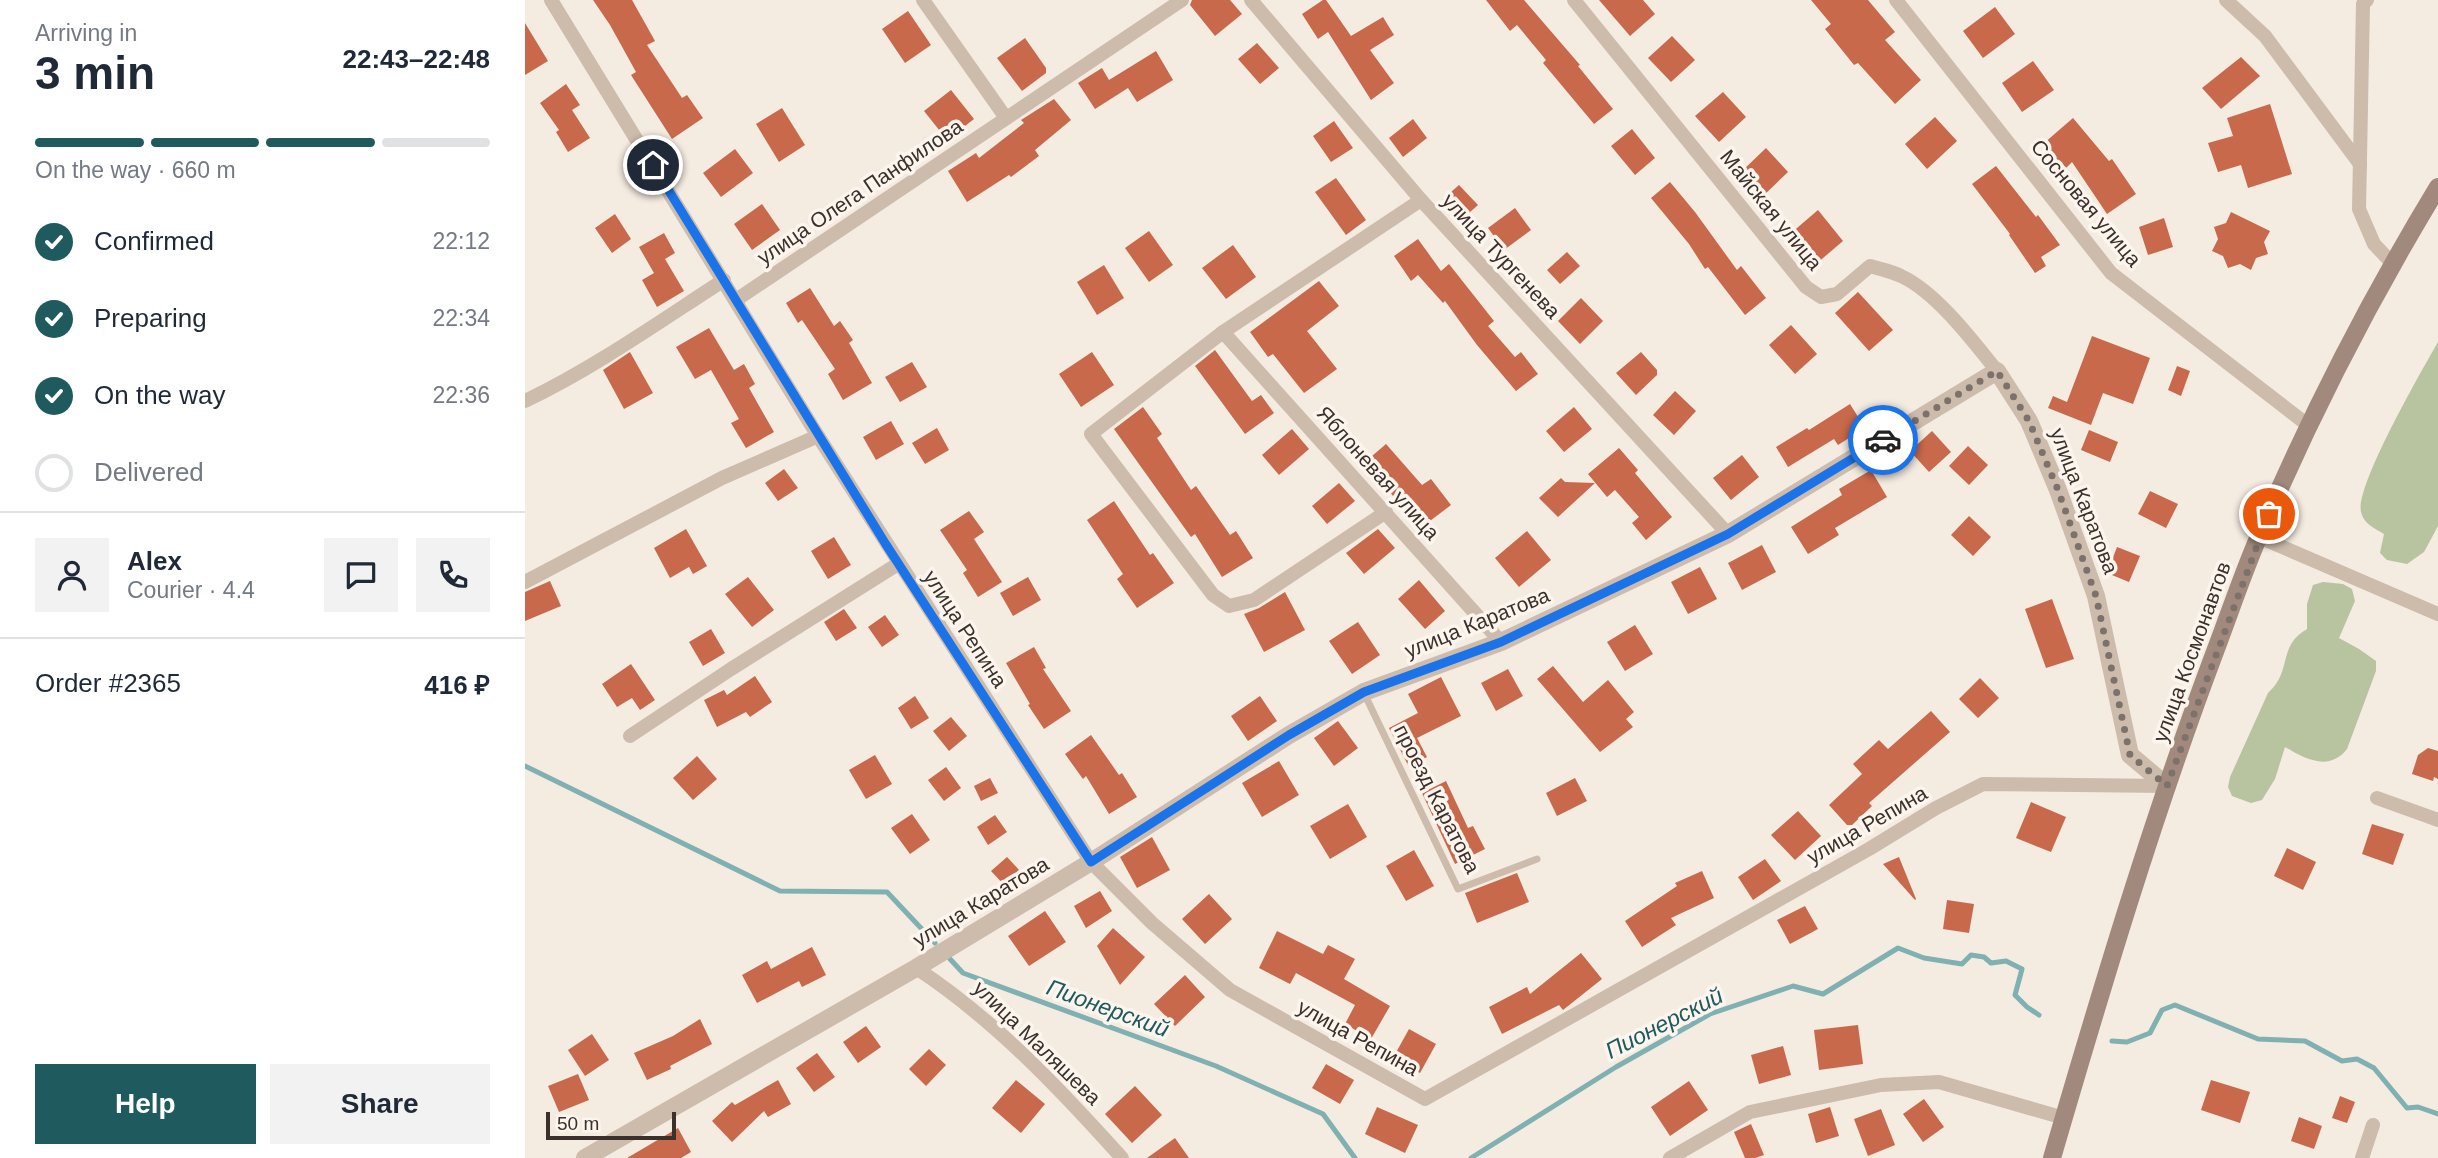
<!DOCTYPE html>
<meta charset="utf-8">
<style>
:root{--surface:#fff;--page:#f2f2f3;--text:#1f2937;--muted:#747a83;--line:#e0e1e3;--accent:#1f5a5e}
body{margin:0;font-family:Helvetica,sans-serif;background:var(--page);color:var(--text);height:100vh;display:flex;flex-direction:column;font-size:26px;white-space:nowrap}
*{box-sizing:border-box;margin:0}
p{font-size:23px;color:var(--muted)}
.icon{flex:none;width:38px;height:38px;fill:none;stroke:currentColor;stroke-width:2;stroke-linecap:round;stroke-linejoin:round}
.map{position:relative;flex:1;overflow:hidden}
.drawer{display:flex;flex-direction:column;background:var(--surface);width:525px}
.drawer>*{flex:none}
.scale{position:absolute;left:21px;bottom:18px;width:130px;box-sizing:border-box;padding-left:7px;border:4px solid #3b302b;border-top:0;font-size:19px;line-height:24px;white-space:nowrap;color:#3b302b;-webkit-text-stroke:5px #fbf5ee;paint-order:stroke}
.pin{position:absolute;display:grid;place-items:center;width:60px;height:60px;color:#fff;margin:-30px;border:4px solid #fff;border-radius:50%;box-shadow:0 2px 7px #0007}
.courier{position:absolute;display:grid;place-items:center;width:70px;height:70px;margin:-35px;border:5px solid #1a73e8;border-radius:50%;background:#fff;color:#222;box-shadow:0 2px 9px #0007}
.overview em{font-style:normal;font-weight:800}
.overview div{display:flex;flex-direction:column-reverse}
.overview{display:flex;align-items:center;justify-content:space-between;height:119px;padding:0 35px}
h1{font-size:46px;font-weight:800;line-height:52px}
.bar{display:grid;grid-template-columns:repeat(4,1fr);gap:10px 7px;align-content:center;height:84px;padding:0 35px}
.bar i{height:9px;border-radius:5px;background:var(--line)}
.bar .current{background:var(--accent)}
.bar p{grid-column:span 4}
.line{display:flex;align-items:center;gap:18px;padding:0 35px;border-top:2px solid var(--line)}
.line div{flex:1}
.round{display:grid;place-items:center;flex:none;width:74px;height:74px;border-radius:0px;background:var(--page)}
ol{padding:0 35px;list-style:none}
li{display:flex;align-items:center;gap:21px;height:77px}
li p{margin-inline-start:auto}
li .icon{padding:7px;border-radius:50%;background:var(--accent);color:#fff;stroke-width:4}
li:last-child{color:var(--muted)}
li i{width:38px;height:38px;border:4px solid var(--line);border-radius:50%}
.action{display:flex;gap:14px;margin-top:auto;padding:14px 35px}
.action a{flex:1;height:80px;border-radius:0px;background:var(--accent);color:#fff;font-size:28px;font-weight:800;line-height:80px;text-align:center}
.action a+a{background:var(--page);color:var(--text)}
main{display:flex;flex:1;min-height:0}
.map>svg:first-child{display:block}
.green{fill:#b8c4a0}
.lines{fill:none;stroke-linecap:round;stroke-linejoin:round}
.stream{stroke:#7fb0b2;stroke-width:5}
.building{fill:#c8694b}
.service{stroke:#cdbbac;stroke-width:7}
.minor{stroke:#cdbbac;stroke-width:14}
.tertiary{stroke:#cdbbac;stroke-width:18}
.secondary{stroke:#a18a7d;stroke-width:18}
.done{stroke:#7c716b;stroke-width:7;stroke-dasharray:0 12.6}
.route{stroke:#1a73e8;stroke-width:9}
.labels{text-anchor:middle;stroke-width:7;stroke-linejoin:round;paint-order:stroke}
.street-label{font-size:21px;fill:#3b302b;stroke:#fbf5ee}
.water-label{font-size:23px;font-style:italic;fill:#1f5a5e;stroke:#fbf5ee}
</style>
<main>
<section class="drawer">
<div class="overview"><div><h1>3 min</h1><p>Arriving in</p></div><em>22:43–22:48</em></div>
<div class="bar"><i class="current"></i><i class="current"></i><i class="current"></i><i></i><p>On the way · 660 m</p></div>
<ol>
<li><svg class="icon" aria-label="check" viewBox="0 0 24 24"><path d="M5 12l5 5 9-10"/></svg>Confirmed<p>22:12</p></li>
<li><svg class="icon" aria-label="check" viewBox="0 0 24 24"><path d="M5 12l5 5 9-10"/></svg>Preparing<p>22:34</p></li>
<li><svg class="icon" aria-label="check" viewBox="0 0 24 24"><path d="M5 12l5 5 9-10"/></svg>On the way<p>22:36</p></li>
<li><i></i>Delivered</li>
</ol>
<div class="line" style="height:126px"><a class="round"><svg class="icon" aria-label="person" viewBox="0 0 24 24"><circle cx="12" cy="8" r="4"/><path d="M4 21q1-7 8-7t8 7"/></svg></a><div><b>Alex</b><p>Courier · 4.4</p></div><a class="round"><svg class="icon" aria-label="chat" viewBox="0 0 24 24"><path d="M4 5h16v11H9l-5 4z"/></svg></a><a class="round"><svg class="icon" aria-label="phone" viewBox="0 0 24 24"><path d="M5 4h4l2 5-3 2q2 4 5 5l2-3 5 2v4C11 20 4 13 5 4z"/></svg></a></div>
<div class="line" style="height:91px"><div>Order #2365</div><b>416 ₽</b></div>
<div class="action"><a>Help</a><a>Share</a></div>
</section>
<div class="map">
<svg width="1913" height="1158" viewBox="0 0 1913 1158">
<rect width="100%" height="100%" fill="#f4ebe1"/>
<!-- green -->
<g class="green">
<path d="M1913 342V526L1899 552 1882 564 1862 560 1855 553 1859 534C1849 528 1839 524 1836 512 1830 486 1897 370 1913 342Z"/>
<path d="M1798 582 1818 584 1827 589 1830 601 1814 638 1834 649 1851 661V671L1822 749C1804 772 1780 759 1760 747L1750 779 1737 800 1726 803 1707 796 1703 787 1705 777 1743 693C1768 671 1752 646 1782 629V604L1788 585Z"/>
</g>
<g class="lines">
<!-- stream -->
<g class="stream">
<path d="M0 766 255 891 362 892 410 943"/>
<path d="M425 959 438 973 691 1066 798 1114 830 1158"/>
<path d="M1587 1041 1602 1042 1625 1033 1637 1010 1650 1005 1733 1039 1780 1041 1817 1061 1832 1059 1849 1068 1882 1108 1893 1107 1913 1114"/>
<path d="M946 1158 1091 1067 1185 1014 1268 986 1298 994 1373 948 1399 958 1437 964 1446 955 1459 957 1466 963 1481 961 1497 969 1490 995 1502 1007 1514 1015"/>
</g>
</g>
<!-- building -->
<g class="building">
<path d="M68 0H107L130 41 122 45 157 98 162 95 178 118 147 139 106 75 111 72 85 25Z"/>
<path d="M667 0H705L717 14 690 36 665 5Z"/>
<path d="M798 0H801L826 36 858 17 869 35 845 50 869 83 846 100 803 32 793 39 777 14Z"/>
<path d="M961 0H999L1055 65 1053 66 1088 109 1069 124 1018 63 1021 60 992 25 985 31Z"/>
<path d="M1074 0H1118L1130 14 1105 36Z"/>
<path d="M1286 0H1343L1370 32 1360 40 1396 80 1370 104 1333 63 1329 65 1300 29 1306 24Z"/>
<path d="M1470 7 1490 34 1458 58 1438 31Z"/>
<path d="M383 11 406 45 380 63 357 29Z"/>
<path d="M0 23 23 61 0 75Z"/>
<path d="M1147 36 1170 60 1146 82 1123 58Z"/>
<path d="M500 38 521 68V73L497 91 472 58Z"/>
<path d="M732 43 754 68 735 84 713 59Z"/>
<path d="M631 51 648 80 612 102 603 88 570 109 553 83 577 68 584 80Z"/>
<path d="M1716 57 1735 76 1696 109 1677 88Z"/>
<path d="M1508 61 1529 90 1497 112 1477 83Z"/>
<path d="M41 84 55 105 47 110 65 138 43 152 31 132 34 130 15 103Z"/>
<path d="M426 90 449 119 422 140 399 111Z"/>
<path d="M1198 92 1221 117 1194 142 1170 116Z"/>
<path d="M529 99 546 120 510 150 514 156 486 177 484 175 442 202 423 171 451 153 454 158 499 123 496 120Z"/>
<path d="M1745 104 1767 174 1723 188 1716 165 1693 172 1683 143 1708 136 1702 118Z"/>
<path d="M257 108 280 145 254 162 231 124Z"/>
<path d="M1410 117 1432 141 1402 169 1380 144Z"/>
<path d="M1548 118 1584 161 1587 159 1611 194 1582 214 1547 162 1540 169 1518 144Z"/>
<path d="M888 119 902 138 878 157 864 138Z"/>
<path d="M809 121 828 148 806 162 788 136Z"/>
<path d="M1107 129 1130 158 1110 175 1086 146Z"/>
<path d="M1241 148 1263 172 1238 196 1216 172Z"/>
<path d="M210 149 228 173 196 197 178 173Z"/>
<path d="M1471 166 1511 217 1513 215 1535 245 1516 257 1521 266 1510 273 1484 235 1485 234 1447 184Z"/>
<path d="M811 178 841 220 821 235 790 192Z"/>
<path d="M1145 182 1170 212 1212 270 1216 266 1241 298 1220 315 1183 267 1180 269 1164 244 1126 198Z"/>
<path d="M934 185 953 205 936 220 917 200Z"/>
<path d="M237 204 255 230 227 250 209 224Z"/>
<path d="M990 208 1006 230 979 250 963 228Z"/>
<path d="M1293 210 1318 241 1291 264 1265 234Z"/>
<path d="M1706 212 1745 231 1739 242 1743 254 1731 258 1726 270 1715 264 1703 268 1698 256 1687 251 1693 239 1689 227 1701 223Z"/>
<path d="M90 214 106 239 87 253 70 228Z"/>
<path d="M1639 218 1648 247 1623 255 1614 227Z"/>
<path d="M624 231 648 265 624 282 600 248Z"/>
<path d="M139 233 150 253 140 259 159 291 132 307 117 280 129 273 114 247Z"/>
<path d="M893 239 916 271 924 264 969 321 963 326 990 357 996 352 1013 374 991 391 952 345 920 301 918 303 893 275 886 281 869 256Z"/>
<path d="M708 245 731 277 701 299 677 268Z"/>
<path d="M1042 252 1055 266 1035 284 1022 270Z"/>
<path d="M579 265 599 298 572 315 552 282Z"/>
<path d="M794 281 814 306 782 331 812 369 779 393 748 354 743 357 725 332Z"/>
<path d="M285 288 309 326 315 321 328 340 324 343 347 383 318 400 303 374 310 369 277 320 273 323 261 303Z"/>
<path d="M1333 292 1368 330 1344 351 1310 313Z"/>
<path d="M1056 298 1078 321 1055 344 1033 321Z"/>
<path d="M1266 325 1292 354 1270 374 1244 345Z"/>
<path d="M184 328 209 370 219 364 230 384 224 388 249 432 221 448 206 423 214 419 186 370 170 379 151 347Z"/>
<path d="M1567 336 1625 358 1608 404 1578 393 1566 425 1523 408 1528 396 1542 402Z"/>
<path d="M690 350 727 401 736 395 749 413 720 434 670 366Z"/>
<path d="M105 352 128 393 99 409 78 370Z"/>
<path d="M567 352 589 385 556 407 534 374Z"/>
<path d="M1116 352 1132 370V375L1111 395 1091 373Z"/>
<path d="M387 362 402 387 375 402 360 377Z"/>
<path d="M1652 366 1665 371 1656 396 1643 390Z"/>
<path d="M1150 391 1171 411 1149 435 1128 415Z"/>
<path d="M1325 404 1340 428 1313 445 1309 439 1263 467 1251 447 1282 428 1284 430Z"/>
<path d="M618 407 637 434 632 438 666 490 671 486 705 535 711 531 728 558 697 577 670 534 666 537 589 429Z"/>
<path d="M1049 407 1067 429 1039 452 1021 431Z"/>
<path d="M366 421 379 444 351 460 338 437Z"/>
<path d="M412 428 424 450 400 464 387 443Z"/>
<path d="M767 429 784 449 754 475 737 455Z"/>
<path d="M1564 430 1593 442 1585 462 1556 450Z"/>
<path d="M1407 431 1426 452 1404 472 1385 451Z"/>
<path d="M861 444 897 485 906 479 926 505 897 527 871 493 868 496 840 462Z"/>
<path d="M1443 446 1463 465 1444 485 1424 466Z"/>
<path d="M1094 448 1113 470 1110 473 1147 517 1121 540 1107 523 1114 517 1090 490 1082 497 1063 474Z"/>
<path d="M1217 455 1234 477 1206 500 1188 478Z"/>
<path d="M259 469 273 488 253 501 240 483Z"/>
<path d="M1346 470 1362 497 1310 528 1314 535 1283 554 1266 527 1317 495 1314 489Z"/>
<path d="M1036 478 1040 482 1070 483 1033 517 1014 498Z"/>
<path d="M814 483 830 501 802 524 787 506Z"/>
<path d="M1625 491 1653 504 1641 528 1613 514Z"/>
<path d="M589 501 625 555 628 553 649 583 612 608 592 579 598 574 562 520Z"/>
<path d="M444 511 459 532 449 539 477 582 453 597 438 573 442 570 415 530Z"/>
<path d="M1444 516 1466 537 1448 556 1426 535Z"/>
<path d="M161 529 182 566 168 574 164 567 145 578 129 548Z"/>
<path d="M853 529 870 548 839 574 821 553Z"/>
<path d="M1002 531 1026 560 994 587 970 558Z"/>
<path d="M309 537 326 565 303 579 286 551Z"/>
<path d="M1237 545 1251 572 1217 590 1203 563Z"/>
<path d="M1592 547 1615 556 1604 582 1582 573Z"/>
<path d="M1175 567 1192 599 1163 614 1146 582Z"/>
<path d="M223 577 249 610 227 627 200 594Z"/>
<path d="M503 577 516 600 488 616 475 593Z"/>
<path d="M894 580 920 611 900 629 873 599Z"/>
<path d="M25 581 36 606 0 621V592Z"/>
<path d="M760 592 780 630 739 652 719 614 734 608Z"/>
<path d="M1527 599 1549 659 1521 668 1500 609Z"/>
<path d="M319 609 332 628 311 641 299 622Z"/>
<path d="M360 615 374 635 357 647 343 627Z"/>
<path d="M833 622 855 655 827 674 804 641Z"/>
<path d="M1110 625 1128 654 1100 671 1082 642Z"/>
<path d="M186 629 200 653 178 666 164 642Z"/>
<path d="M509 647 521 668 518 669 546 711 519 729 503 705 505 704 481 663Z"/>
<path d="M106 664 130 700 115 710 107 698 92 707 77 684Z"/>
<path d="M1028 666 1058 702 1083 680 1109 712 1101 719 1108 727 1075 752 1012 679Z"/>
<path d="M983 669 998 696 971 711 956 683Z"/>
<path d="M230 676 247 702 225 717 221 712 192 727 179 700 199 690 202 695Z"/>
<path d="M916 677 936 716 892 738 902 757 884 767 864 728 893 713 883 694Z"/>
<path d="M1455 678 1474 698 1453 718 1434 699Z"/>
<path d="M390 696 404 718 386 729 373 708Z"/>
<path d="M735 696 752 721 723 741 706 716Z"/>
<path d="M1406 711 1425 732 1344 803 1347 806 1327 825H1322L1304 805 1337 774 1328 764 1354 740 1363 749Z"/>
<path d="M426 717 442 736 424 751 408 731Z"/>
<path d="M813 721 833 748 809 766 789 738Z"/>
<path d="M566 735 594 775 597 773 612 797 584 814 561 776 558 779 540 754Z"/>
<path d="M1903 748 1913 751V779L1909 777 1908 781 1887 774 1893 755Z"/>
<path d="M350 755 367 784 341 799 324 770Z"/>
<path d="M172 756 192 779 168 800 148 778Z"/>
<path d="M754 761 774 795 737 817 717 783Z"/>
<path d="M421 767 436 788 419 801 403 780Z"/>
<path d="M465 778 473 793 456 801 449 786Z"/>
<path d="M1050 778 1062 801 1032 816 1021 793Z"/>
<path d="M921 781 943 828 948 826 960 849 930 864 897 793Z"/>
<path d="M1506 802 1541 817 1526 852 1491 838Z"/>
<path d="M823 804 842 837 805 859 785 826Z"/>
<path d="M1273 811 1296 836 1270 860 1246 835Z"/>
<path d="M387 814 405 840 385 854 366 828Z"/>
<path d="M470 815 482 832 463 845 452 827Z"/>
<path d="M1847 824 1879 834 1868 865 1837 854Z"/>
<path d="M627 837 645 870 612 888 595 857Z"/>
<path d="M1762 848 1791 862 1778 890 1749 876Z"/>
<path d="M889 850 909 886 881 901 861 866Z"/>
<path d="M482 857 495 871 480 886 466 871Z"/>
<path d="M1374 857 1391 899 1390 900 1358 864Z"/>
<path d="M1240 859 1256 881 1228 900 1213 877Z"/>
<path d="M1177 871 1189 898 1146 918 1151 925 1117 947 1100 921 1152 886 1150 883Z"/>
<path d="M992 873 1004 902 952 923 940 893Z"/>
<path d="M575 891 587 911 561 928 549 906Z"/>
<path d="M684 894 707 919 680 944 657 919Z"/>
<path d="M1422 900 1449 904 1444 933 1418 929Z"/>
<path d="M1280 906 1293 929 1265 944 1252 920Z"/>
<path d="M520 911 541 942 504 966 483 936Z"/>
<path d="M588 928 620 957 595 985 572 946Z"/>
<path d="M752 931 798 954 803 945 830 959 819 979 865 1006 846 1039 820 1024 830 1005 771 973 765 984 734 968Z"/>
<path d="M287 947 301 975 277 987 274 981 232 1003 217 975 242 961 246 969Z"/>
<path d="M1056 953 1077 979 1038 1010 1034 1005 977 1034 964 1007 1002 987 1005 994Z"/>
<path d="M660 975 680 997 650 1026 629 1004Z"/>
<path d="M175 1019 187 1044 145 1066 146 1069 122 1080 109 1053 148 1036Z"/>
<path d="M1333 1025 1338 1064 1294 1070 1289 1030Z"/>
<path d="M341 1026 356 1047 333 1063 318 1042Z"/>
<path d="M884 1029 911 1044 895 1073 868 1058Z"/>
<path d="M67 1034 84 1060 60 1076 43 1050Z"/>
<path d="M1258 1046 1266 1075 1234 1084 1226 1055Z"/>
<path d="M404 1049 421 1065 401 1086 384 1069Z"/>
<path d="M292 1053 310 1077 289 1092 271 1068Z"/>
<path d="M801 1064 829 1080 815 1104 787 1088Z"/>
<path d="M53 1074 64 1100 34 1112 23 1086Z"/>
<path d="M253 1080 266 1104 243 1117 239 1111 207 1142 187 1121 207 1102 210 1105Z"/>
<path d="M491 1080 520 1104 496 1133 467 1108Z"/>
<path d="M1686 1080 1725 1092 1715 1123 1676 1110Z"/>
<path d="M1164 1081 1183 1110 1145 1136 1126 1107Z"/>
<path d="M610 1086 637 1115 607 1143 580 1114Z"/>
<path d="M1815 1096 1830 1102 1822 1123 1807 1118Z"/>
<path d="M1399 1099 1419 1127 1398 1142 1378 1114Z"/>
<path d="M852 1107 893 1125 880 1153 840 1134Z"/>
<path d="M1305 1107 1314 1136 1291 1143 1283 1114Z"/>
<path d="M1356 1109 1370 1145 1343 1156 1329 1119Z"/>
<path d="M1774 1117 1797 1126 1789 1149 1766 1141Z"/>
<path d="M1226 1124 1239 1155 1230 1158H1220L1209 1132Z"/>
<path d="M153 1128 166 1152 156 1158H102Z"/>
<path d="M650 1138 664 1158H622Z"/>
</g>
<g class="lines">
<!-- service -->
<path class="service" d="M839 693 933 889 1012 859"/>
<!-- minor -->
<g class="minor">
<path d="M26 0 293 436 566 862 627 923 705 990 900 1099 1344 849 1411 808 1458 784 1642 786"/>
<path d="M398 0 481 118"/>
<path d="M726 0 896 200 1203 534"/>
<path d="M1049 0 1281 287 1296 297 1312 294 1345 266C1355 269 1366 271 1376 276 1411 292 1448 341 1472 371"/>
<path d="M1371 0 1586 273 1784 426"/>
<path d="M1701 0 1740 36 1835 164"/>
<path d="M1842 0 1838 4 1834 209 1849 244 1867 263"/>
<path d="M211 300 657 0"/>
<path d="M698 332 976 642"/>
<path d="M0 401C69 368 134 322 199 280"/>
<path d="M861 512 729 600 704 606 688 595 566 434 698 332 896 200"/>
<path d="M1734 537 1913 614"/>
<path d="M0 582 197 478 293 436"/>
<path d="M105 736 206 669 373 564"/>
<path d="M1852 798 1913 820"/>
<path d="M391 968C469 1019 535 1089 597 1158"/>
<path d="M1145 1158 1225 1112 1356 1085 1414 1082 1539 1118"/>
<path d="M1837 1158 1848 1125"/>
</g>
<!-- tertiary -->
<path class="tertiary" d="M60 1158 391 968 566 862 764 735 839 692 976 642 1203 534 1472 371 1504 421 1533 490 1571 596 1605 755 1642 786"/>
<!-- secondary -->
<path class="secondary" d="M1527 1158C1577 987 1628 816 1691 649 1705 612 1718 573 1734 536 1785 416 1845 299 1913 187"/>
</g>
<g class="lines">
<!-- done -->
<path class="done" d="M1358 440 1472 371 1504 421 1533 490 1571 596 1605 755 1642 786 1744 514"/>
<!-- route -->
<path class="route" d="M128 165 360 543 566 862 764 735 839 692 976 642 1203 534 1358 440"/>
</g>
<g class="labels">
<!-- street labels -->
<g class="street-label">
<text transform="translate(335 192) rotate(-34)" y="7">улица Олега Панфилова</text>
<text transform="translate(1561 203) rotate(50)" y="7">Сосновая улица</text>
<text transform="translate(1246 210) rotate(51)" y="7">Майская улица</text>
<text transform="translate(976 256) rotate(47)" y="7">улица Тургенева</text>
<text transform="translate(853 473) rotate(48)" y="7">Яблоневая улица</text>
<text transform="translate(1559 501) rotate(69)" y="7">улица Каратова</text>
<text transform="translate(952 623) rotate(-22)" y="7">улица Каратова</text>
<text transform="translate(440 629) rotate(57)" y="7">улица Репина</text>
<text transform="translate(1667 652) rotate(-70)" y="7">улица Космонавтов</text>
<text transform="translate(912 799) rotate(63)" y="7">проезд Каратова</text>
<text transform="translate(1342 825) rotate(-30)" y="7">улица Репина</text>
<text transform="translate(456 902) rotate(-31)" y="7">улица Каратова</text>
<text transform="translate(833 1038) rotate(29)" y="7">улица Репина</text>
<text transform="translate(512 1043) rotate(44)" y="7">улица Маляшева</text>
</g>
<!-- water labels -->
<g class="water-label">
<text transform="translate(583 1008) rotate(20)" y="8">Пионерский</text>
<text transform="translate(1139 1023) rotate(-27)" y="8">Пионерский</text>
</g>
</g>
</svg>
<div class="scale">50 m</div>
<div class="pin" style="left:1744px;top:514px;background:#ea580c"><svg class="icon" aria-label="bag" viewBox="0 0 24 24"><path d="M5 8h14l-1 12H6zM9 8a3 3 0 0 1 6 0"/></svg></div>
<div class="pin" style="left:128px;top:165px;background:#1f2937"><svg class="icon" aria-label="home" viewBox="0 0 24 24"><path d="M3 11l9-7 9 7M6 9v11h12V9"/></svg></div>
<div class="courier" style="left:1358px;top:440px"><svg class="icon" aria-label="car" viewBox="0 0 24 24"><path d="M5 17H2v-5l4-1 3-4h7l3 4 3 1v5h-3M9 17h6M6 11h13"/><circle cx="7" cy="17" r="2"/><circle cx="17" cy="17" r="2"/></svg></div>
</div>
</main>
